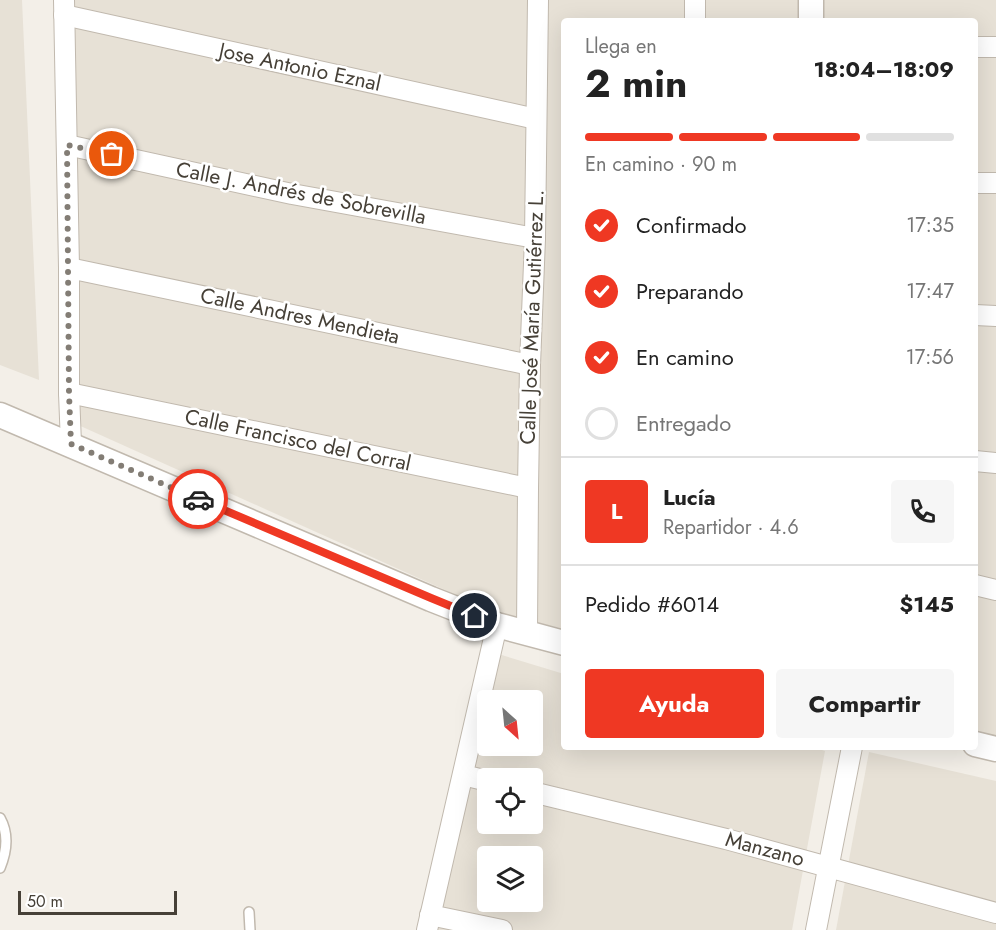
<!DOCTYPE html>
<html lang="es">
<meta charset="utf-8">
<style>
:root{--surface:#fff;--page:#f6f6f6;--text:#222;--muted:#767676;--line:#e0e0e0;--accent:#ef3823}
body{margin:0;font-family:Jost,sans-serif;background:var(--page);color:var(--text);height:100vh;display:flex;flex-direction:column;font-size:22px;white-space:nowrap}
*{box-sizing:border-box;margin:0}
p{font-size:20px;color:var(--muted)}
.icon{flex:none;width:33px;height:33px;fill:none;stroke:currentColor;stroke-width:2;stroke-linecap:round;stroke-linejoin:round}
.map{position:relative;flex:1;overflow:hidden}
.side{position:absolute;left:561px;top:18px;width:417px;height:732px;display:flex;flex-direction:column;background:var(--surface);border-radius:6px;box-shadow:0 6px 24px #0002}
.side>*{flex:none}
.needle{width:39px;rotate:153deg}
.fabs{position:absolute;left:477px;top:690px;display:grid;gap:12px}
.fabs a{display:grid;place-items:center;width:66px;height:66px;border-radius:6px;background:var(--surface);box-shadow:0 6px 24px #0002;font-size:30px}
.scale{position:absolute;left:18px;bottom:15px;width:159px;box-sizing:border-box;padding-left:6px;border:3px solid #464037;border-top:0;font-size:16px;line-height:21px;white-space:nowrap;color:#464037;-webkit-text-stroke:4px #fff;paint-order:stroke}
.pin{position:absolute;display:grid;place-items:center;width:51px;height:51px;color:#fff;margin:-26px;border:3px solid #fff;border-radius:50%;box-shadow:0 2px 6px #0007}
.courier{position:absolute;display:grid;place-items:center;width:60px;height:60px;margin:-30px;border:4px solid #ef3823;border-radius:50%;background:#fff;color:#222;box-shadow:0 2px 8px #0007}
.summary em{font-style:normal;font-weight:700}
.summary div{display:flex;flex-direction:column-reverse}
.summary{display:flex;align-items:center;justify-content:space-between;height:102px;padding:0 24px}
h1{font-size:39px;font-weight:700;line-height:45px}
.bar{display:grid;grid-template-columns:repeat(4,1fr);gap:9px 6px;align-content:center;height:72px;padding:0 24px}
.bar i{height:8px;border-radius:4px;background:var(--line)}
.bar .on{background:var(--accent)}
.bar p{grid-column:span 4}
.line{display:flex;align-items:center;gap:15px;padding:0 24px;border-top:2px solid var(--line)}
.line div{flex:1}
.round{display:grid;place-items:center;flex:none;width:63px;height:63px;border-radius:6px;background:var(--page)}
ol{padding:0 24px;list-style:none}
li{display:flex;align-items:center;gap:18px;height:66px}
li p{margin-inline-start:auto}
li .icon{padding:6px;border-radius:50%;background:var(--accent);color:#fff;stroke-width:4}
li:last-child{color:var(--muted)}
li i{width:33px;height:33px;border:3px solid var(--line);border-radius:50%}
.primary-button{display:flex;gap:12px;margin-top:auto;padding:12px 24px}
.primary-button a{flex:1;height:69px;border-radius:6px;background:var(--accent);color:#fff;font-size:24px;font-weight:700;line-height:69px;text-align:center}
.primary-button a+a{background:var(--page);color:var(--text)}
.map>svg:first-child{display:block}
.residential{fill:#e7e1d6;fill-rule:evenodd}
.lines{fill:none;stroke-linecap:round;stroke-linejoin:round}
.service-casing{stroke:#c1b9ae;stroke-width:12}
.minor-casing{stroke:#c1b9ae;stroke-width:22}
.tertiary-casing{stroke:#c1b9ae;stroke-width:27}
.service{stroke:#fff;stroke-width:9}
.minor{stroke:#fff;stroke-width:20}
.tertiary{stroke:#fff;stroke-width:24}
.done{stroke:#837d75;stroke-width:6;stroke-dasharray:0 10.8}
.route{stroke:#ef3823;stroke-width:8}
.labels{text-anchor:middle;stroke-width:5;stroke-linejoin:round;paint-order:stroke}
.street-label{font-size:21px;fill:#464037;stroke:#fff}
</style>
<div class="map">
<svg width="996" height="930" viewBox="0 0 996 930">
<rect width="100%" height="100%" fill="#f3efe8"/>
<!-- residential -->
<g class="residential">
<path d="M0 0H22L39 380 0 365Z"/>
<path d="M71 0H996V738L975 732V21H564V629L494 612 76 424Z"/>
<path d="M495 653 564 674V747H813L825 751 792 930H436ZM488 700H532V746H488ZM488 778H532V824H488ZM488 856H532V902H488Z"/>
<path d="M869 752 996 781V930H836Z"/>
</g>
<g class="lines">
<defs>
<g id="service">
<path d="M0 818C9 834 7 851 0 868"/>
<path d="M249 912 250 930"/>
</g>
<g id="minor">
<path d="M64 0 69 268V393L71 444"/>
<path d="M64 15 536 119"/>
<path d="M695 21V0"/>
<path d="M975 47H996"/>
<path d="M67 145 292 194 535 238"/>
<path d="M975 183H996"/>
<path d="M69 268 530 365"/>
<path d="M975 315 996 316"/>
<path d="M69 393 528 488"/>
<path d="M975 461 996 463"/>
<path d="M975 585 996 590"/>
<path d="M527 634 528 488 530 365 535 238 538 0"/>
<path d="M463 775 488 781"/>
<path d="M532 792 726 839 996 913"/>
<path d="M430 915 502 930"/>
<path d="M427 930 497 625"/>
<path d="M816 930 852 747"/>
</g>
<g id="tertiary">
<path d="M811 0V21"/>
<path d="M0 415 431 599 497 625 564 643"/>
<path d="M975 744 996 749"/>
</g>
</defs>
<!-- service casing -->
<use href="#service" class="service-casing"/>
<!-- minor casing -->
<use href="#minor" class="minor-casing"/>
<!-- tertiary casing -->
<use href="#tertiary" class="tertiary-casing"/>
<!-- service -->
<use href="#service" class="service"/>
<!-- minor -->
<use href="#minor" class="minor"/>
<!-- tertiary -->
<use href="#tertiary" class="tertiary"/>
</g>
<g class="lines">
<!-- done -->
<path class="done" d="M112 154 67 145 69 393 71 444 198 499"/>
<!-- route -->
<path class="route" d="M198 499 431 598 475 616"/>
</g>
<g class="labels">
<!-- street labels -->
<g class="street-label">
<text transform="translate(300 67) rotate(12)" y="7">Jose Antonio Eznal</text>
<text transform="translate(301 193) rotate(11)" y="7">Calle J. Andrés de Sobrevilla</text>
<text transform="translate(300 316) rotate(12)" y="7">Calle Andres Mendieta</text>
<text transform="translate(532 317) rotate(-88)" y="7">Calle José María Gutiérrez L.</text>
<text transform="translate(298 440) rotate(12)" y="7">Calle Francisco del Corral</text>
<text transform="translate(765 849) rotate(15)" y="7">Manzano</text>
</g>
</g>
</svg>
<div class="fabs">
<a><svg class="needle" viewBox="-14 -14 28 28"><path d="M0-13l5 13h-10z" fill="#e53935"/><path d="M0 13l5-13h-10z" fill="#767676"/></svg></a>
<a><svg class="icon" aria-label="locate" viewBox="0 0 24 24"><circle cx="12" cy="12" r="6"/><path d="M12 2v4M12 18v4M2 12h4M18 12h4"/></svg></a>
<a><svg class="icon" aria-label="layers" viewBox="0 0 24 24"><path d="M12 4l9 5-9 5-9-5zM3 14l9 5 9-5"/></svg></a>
</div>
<div class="scale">50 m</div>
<div class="pin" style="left:112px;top:154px;background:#ea580c"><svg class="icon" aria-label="bag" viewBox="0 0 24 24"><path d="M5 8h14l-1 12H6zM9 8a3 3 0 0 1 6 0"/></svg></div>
<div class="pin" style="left:475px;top:616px;background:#1f2937"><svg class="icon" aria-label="home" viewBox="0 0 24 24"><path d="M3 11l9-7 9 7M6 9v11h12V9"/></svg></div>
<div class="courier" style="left:198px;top:499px"><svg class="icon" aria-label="car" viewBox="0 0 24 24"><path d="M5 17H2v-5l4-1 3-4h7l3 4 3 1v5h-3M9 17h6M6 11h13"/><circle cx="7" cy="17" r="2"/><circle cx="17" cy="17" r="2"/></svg></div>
<section class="side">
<div class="summary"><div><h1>2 min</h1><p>Llega en</p></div><em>18:04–18:09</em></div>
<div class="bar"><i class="on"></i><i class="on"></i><i class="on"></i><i></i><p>En camino · 90 m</p></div>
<ol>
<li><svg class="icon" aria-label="check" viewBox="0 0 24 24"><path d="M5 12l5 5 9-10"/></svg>Confirmado<p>17:35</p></li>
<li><svg class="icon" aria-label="check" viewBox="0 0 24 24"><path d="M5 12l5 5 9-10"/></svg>Preparando<p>17:47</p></li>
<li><svg class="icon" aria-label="check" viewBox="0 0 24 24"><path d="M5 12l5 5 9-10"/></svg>En camino<p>17:56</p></li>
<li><i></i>Entregado</li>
</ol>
<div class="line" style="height:108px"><b class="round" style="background:var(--accent);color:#fff">L</b><div><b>Lucía</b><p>Repartidor · 4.6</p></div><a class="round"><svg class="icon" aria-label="phone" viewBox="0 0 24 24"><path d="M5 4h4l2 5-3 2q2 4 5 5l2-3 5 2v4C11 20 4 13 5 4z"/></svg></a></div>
<div class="line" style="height:78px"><div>Pedido #6014</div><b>$145</b></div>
<div class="primary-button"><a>Ayuda</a><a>Compartir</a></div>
</section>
</div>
